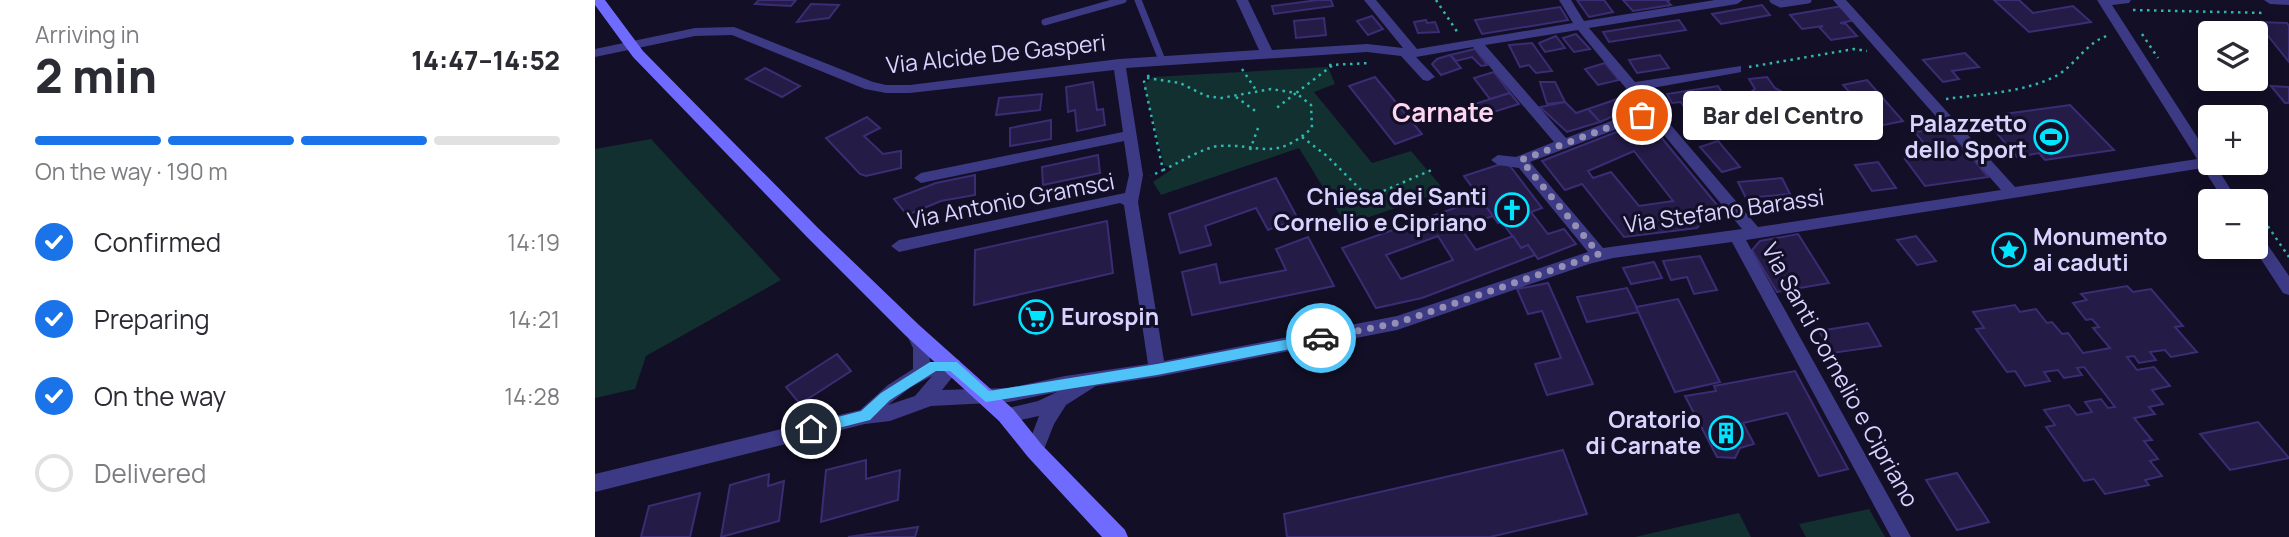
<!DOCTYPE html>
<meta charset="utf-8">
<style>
:root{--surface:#fff;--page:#f7f7f7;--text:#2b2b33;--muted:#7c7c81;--line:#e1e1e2;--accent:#1a73e8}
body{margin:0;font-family:Manrope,sans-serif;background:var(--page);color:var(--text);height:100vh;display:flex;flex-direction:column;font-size:26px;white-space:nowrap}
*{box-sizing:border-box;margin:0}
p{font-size:23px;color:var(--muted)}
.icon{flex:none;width:38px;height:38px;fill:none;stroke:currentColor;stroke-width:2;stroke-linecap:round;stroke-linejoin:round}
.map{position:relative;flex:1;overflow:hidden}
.sheet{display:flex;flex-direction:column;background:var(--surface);width:595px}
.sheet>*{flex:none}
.tools{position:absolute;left:1603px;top:21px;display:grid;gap:14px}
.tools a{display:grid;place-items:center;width:70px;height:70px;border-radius:7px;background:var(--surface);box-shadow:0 4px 18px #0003;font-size:35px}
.pin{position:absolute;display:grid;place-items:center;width:60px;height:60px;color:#fff;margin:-30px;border:4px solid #fff;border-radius:50%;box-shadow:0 2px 7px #0007}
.courier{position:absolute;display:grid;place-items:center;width:70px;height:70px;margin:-35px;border:5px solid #4fc3f7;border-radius:50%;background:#fff;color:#222;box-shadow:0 2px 9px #0007}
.bubble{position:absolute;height:49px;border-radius:7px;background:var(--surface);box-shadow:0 4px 18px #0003;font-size:23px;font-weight:800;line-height:49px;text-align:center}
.headline em{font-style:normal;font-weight:800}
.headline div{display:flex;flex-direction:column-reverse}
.headline{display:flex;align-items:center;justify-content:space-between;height:119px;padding:0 35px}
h1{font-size:46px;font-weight:800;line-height:52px}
.bar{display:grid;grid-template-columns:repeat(4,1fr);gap:10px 7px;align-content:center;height:84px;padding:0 35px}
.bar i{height:9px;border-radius:5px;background:var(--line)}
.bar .current{background:var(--accent)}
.bar p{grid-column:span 4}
ol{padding:0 35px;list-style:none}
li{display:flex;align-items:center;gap:21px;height:77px}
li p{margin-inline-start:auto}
li .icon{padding:7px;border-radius:50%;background:var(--accent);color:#fff;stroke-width:4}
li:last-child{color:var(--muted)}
li i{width:38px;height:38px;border:4px solid var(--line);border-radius:50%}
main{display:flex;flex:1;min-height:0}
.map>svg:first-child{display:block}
.green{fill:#12302f}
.building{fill:#241b47;stroke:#3b2d73;stroke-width:2;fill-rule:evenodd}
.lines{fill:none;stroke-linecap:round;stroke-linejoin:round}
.path{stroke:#2fb8b0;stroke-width:2.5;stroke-dasharray:2.5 4.5;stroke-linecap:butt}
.lane{stroke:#3d3a85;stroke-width:7}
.street{fill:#3d3a85;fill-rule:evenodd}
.secondary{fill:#6f6bff;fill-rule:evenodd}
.route{fill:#4fc3f7}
.done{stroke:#948fb3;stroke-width:7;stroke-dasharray:0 12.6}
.labels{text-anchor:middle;stroke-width:6;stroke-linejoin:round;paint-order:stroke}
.street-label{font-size:23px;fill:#d9d4ff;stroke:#130f26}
.poi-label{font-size:23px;font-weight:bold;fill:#d9d4ff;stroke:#130f26;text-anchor:end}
.quarter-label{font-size:26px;font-weight:bold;fill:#ffd6f0;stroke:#130f26}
</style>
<main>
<section class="sheet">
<div class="headline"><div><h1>2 min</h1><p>Arriving in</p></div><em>14:47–14:52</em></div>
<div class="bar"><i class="current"></i><i class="current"></i><i class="current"></i><i></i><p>On the way · 190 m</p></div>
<ol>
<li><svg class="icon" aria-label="check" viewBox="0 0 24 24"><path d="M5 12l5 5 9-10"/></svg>Confirmed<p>14:19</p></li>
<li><svg class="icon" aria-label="check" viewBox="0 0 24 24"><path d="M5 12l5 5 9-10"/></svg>Preparing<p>14:21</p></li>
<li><svg class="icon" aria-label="check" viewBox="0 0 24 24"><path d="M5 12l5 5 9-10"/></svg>On the way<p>14:28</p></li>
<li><i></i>Delivered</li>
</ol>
</section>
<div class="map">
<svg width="1694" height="537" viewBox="0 0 1694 537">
<rect width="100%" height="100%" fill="#130f26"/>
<!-- green -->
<g class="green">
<path d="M733 67 740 84 719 92 777 163 816 151 850 191 751 225 704 148 566 195 558 182 577 169 569 165 549 85 558 77Z"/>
<path d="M56 139 186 280 51 356 40 389 0 398V149Z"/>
<path d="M1274 509 1290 537H1211L1204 524Z"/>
<path d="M1144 513 1156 537H1040Z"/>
</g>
<!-- building -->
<g class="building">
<path d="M164 0H201L196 6 160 4Z"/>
<path d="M723 0H736L738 6 679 14 677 6Z"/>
<path d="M982 0H1009L1018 12 994 17Z"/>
<path d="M1028 0H1075L1072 1 1076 5 1038 11Z"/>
<path d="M1399 0H1424L1438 13 1478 6 1496 22 1434 32Z"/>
<path d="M216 4 244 5 234 18 202 22Z"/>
<path d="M1167 5 1175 15 1126 24 1117 14Z"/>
<path d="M1247 6 1260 20 1245 23 1251 24 1262 36 1236 40 1225 28 1228 26 1207 29 1195 15Z"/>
<path d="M965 7 973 20 887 34 880 20Z"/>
<path d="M777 16 788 29 773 35 762 21Z"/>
<path d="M729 18 731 35 701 38 699 21Z"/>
<path d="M831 20 832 23 840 22 844 32 823 33 819 22Z"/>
<path d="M1084 20 1091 30 1014 42 1008 32Z"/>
<path d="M1662 22 1692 23 1694 26V62Z"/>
<path d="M981 34 995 49 979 52 968 38Z"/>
<path d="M961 36 970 48 950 52 944 43Z"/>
<path d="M937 43 957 71 941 73 934 65 925 67 914 45Z"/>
<path d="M880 49 892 65 886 66 877 57 861 61 855 55Z"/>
<path d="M1370 53 1384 67 1357 71 1364 79 1348 82 1328 60Z"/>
<path d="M855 55 866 68 846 75 837 64 842 59Z"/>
<path d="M1065 55 1074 68 1042 73 1034 60Z"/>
<path d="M1010 63 1024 80 1003 85 990 69Z"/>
<path d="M170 68 205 86 187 97 151 79Z"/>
<path d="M899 72 915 93 895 99 879 78Z"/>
<path d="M780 77 827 134 800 144 754 86Z"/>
<path d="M1172 77 1180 88 1199 98 1188 109 1176 102 1165 112 1155 106 1158 102 1148 97 1160 89 1154 79Z"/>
<path d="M1272 80 1308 121 1284 126 1248 85Z"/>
<path d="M498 82 502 110 508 109 510 125 482 131 480 110 473 112 471 87Z"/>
<path d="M945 82H960L970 102 952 104Z"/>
<path d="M1123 86 1129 96 1121 97 1125 102 1089 107 1086 102 1077 103 1072 94Z"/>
<path d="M1676 86 1694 87V103H1690Z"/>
<path d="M915 93 924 104 882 117 873 106Z"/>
<path d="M447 94 445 110 401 115 404 98Z"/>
<path d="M1031 96 1041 106 1005 122 993 109Z"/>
<path d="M970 102 981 113 993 109 1005 122 972 132 945 107Z"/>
<path d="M1475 105 1519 150 1450 160 1444 153 1422 157 1394 124 1415 121 1409 114Z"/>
<path d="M1150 109 1161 124 1145 126 1135 111Z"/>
<path d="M272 117 285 128 269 136 288 154 306 151V168L271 176 265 174 231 138Z"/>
<path d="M456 120V139L415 146V128Z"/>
<path d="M1052 120 1122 205 1102 228 1029 237 987 184 970 190 947 161ZM1039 151 1078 201 1044 206 1016 172 998 178 993 171Z"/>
<path d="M1353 128 1393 177 1330 186 1310 159 1338 155 1320 132Z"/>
<path d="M1123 141 1145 167 1127 172 1105 147Z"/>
<path d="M503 155 505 173 448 185 447 167Z"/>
<path d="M912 162 947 208 936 212 953 234 969 229 981 244 943 259 933 245 926 248 907 222 903 223 869 176Z"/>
<path d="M1283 162 1301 188 1277 191 1260 165Z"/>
<path d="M380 175V195L346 201 312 215 299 199 341 183Z"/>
<path d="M681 178 703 219 673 230 661 208 610 226 616 245 585 253 574 214Z"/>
<path d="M1187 178 1195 194 1151 198 1143 182Z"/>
<path d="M885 199 898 216 865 227 881 250 918 236 926 248 933 245 940 255 827 298 781 308 747 248ZM843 236 858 260 806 279 791 255Z"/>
<path d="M512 221 518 273 379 305 380 250Z"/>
<path d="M1203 234 1234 283 1182 292 1157 250 1165 241Z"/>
<path d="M1321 236 1341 261 1322 265 1302 240Z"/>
<path d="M713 237 739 286 597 315 587 272 621 264 625 283 691 270 681 249Z"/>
<path d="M1105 256 1122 290 1099 294 1092 277 1076 280 1068 261Z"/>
<path d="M1059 262 1067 278 1036 284 1028 268Z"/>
<path d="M953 283 998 384 952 395 940 364 966 358 947 311 933 314 922 289Z"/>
<path d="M1532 286 1538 292 1556 289 1588 326 1580 327 1602 352 1576 357 1570 350 1555 352 1561 360 1544 363 1539 356 1532 357 1542 370 1559 367 1575 386 1557 390 1568 404 1554 407 1560 414 1539 418 1557 440 1549 441 1563 459 1555 461 1567 476 1550 480 1554 485 1510 494 1499 479 1489 481 1451 427 1460 425 1449 410 1474 405 1482 415 1497 412 1490 402 1506 399 1513 408 1520 407 1489 367 1482 368 1487 375 1469 378 1463 370 1449 372 1455 381 1430 386 1420 371 1412 372 1381 329 1389 328 1378 312 1420 305 1425 312 1441 309 1452 323 1457 322 1467 334 1473 333 1488 353 1515 348 1498 328 1504 327 1497 319 1491 320 1478 303 1492 300 1486 294Z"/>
<path d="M1032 288 1044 312 992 322 982 297Z"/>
<path d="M1083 299 1125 382 1080 392 1041 307Z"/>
<path d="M1273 323 1286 346 1237 353 1224 331Z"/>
<path d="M242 354 256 371 205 404 191 387Z"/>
<path d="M1200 371 1253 469 1224 476 1192 413 1148 423 1159 444 1145 448 1140 458 1122 457 1090 396 1121 391 1119 386Z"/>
<path d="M1663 422 1694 458 1635 470 1605 434Z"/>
<path d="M968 450 992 514 895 537H692L689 514Z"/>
<path d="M271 460V479L305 470 303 500 226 522 231 470Z"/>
<path d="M1362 473 1394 522 1362 530 1331 480Z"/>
<path d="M174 474 173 486 189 481 184 521 126 537 135 485Z"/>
<path d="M105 493 95 537H46L54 506Z"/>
<path d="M323 527 320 537H253Z"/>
</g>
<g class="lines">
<!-- path -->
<g class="path">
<path d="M841 0 863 33"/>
<path d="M1538 10 1671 13"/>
<path d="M1547 34 1563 58"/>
<path d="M734 65 776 63"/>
<path d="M1154 67 1259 49 1272 51"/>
<path d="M647 69 661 90"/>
<path d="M554 75 549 82 568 170 556 176"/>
<path d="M552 78 585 83 611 96 626 98 676 89 701 93 679 110"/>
<path d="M641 97 663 113"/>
<path d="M1351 99C1386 94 1426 93 1459 77 1480 67 1491 41 1515 35"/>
<path d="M707 137 732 156 771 195H779L839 169"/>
<path d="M655 150 663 128"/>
<path d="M568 170C582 164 609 147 624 146 665 143 678 163 717 128L716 105 701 93 738 65"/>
<path d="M1661 209 1694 257"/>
</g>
<!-- lane -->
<g class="lane">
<path d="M543 0 567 60"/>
<path d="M1178 0 1186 4 1213 0"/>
<path d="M450 22 528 0"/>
</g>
<!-- street -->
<g class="street">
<path d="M641 0H653L677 50 772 44 808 48 769 0H781L822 49 978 23 964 0H976L989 21 1120 0H1148L1142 4 994 28 1040 82 1146 66V72L1141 73 1046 90 1163 227 1406 190 1238 0H1251L1420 187 1602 159 1502 0H1536L1534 3 1517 5 1615 157V163H1619L1643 201H1629L1608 168 1151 240 1316 537H1296L1137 242 1018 258 994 264 802 330 562 377 501 386 471 405 459 424 446 457 440 459 434 457 431 451 444 416 411 423 405 420 402 415 405 410 443 401 462 392 414 402 336 406 295 421 270 424 0 492V474L265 410 293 385 318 369V348L310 331 312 326 318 324 324 326 334 348 335 363 358 358 364 360 367 365 347 390 414 388 470 376 553 364 529 205 525 203 304 252 296 246 304 240 530 193 534 175 529 141 326 183 319 178 326 173 528 132 519 70 315 93H291L270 89 137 35 100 36 0 57V49L100 28 139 27 278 82 291 85H315L524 59 664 50ZM983 30 1048 109 971 138 890 45ZM878 47 959 142 921 157 903 155 896 160 903 165 924 168 993 252 802 316 569 361 543 202 548 175 531 68 772 52 806 56 828 80 833 81 840 77 821 57ZM1054 117 1147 229 1008 248 935 162ZM337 376 320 396 293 405 316 387Z"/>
<path d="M1669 0H1694V5L1675 4Z"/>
<path d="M1661 233 1666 235 1694 276V295L1688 293 1658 247H1661Z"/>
</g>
<!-- secondary -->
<path class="secondary" d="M0 0H10L48 51 223 228 324 325 418 409 447 445 530 530 533 537H507L433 457 404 421 310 335 211 236 38 57 0 5Z"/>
</g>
<!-- route -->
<path class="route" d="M726 333 733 338 726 343 562 375 391 402 355 371H341L295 400 275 420 216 435 210 429 216 424 266 411 286 393 335 362H362L394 391 562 364Z"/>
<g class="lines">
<!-- done -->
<path class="done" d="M726 338 802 323 1004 254 926 160 1047 115"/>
</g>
<!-- icons -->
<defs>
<symbol id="stadium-ring" viewBox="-11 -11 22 22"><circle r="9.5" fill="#130f26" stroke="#00e5ff" stroke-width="1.5"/><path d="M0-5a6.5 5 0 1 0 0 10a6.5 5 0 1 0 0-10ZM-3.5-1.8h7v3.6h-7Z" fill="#00e5ff"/></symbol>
<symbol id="church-ring" viewBox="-11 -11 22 22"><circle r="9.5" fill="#130f26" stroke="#00e5ff" stroke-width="1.5"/><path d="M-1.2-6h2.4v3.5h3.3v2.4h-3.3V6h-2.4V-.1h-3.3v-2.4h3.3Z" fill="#00e5ff"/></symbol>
<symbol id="sight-ring" viewBox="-11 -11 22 22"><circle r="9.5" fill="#130f26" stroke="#00e5ff" stroke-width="1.5"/><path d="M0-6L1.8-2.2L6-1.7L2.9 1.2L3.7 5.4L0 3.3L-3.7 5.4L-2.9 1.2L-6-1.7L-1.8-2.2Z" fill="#00e5ff"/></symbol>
<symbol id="supermarket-ring" viewBox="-11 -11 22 22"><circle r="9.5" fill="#130f26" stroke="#00e5ff" stroke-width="1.5"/><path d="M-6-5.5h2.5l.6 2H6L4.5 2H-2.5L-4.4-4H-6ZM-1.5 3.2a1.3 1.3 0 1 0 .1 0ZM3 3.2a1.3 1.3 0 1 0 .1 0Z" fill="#00e5ff"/></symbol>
<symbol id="building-ring" viewBox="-11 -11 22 22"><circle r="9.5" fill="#130f26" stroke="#00e5ff" stroke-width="1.5"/><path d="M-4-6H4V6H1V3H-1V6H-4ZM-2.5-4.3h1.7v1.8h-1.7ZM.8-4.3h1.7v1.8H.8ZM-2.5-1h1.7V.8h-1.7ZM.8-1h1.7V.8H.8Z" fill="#00e5ff"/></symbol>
</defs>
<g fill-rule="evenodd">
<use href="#stadium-ring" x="1437" y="118" width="38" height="38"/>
<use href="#church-ring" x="898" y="191" width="38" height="38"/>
<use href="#sight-ring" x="1395" y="231" width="38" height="38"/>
<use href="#supermarket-ring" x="422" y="298" width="38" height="38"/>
<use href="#building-ring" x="1112" y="414" width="38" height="38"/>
</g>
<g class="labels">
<!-- street labels -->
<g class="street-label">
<text transform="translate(401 54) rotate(-6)" y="8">Via Alcide De Gasperi</text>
<text transform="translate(416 201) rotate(-11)" y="8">Via Antonio Gramsci</text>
<text transform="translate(1129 211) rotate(-8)" y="8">Via Stefano Barassi</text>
<text transform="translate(1245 375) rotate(61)" y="8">Via Santi Cornelio e Cipriano</text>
</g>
<!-- poi labels -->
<g class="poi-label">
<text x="1432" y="132">Palazzetto<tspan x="1432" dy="26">dello Sport</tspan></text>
<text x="892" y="205">Chiesa dei Santi<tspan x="892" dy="26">Cornelio e Cipriano</tspan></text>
<text x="1438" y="245" text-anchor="start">Monumento<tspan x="1438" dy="26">ai caduti</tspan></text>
<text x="466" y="325" text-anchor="start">Eurospin</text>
<text x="1106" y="428">Oratorio<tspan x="1106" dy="26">di Carnate</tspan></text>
</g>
<!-- quarter labels -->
<g class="quarter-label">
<text x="848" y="122">Carnate</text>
</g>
</g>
</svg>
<div class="tools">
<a><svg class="icon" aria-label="layers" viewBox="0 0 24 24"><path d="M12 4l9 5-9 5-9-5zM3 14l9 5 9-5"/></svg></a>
<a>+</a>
<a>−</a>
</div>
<div class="pin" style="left:1047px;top:115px;background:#ea580c"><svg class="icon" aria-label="bag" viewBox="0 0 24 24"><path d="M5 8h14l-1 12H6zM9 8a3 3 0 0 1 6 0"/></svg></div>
<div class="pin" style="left:216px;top:429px;background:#1f2937"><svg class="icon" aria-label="home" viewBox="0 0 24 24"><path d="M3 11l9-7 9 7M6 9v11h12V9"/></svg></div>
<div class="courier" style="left:726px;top:338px"><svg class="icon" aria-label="car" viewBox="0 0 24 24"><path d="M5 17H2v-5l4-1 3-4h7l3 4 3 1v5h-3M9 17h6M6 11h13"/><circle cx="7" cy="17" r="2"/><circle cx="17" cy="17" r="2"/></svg></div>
<div class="bubble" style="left:1088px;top:91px;width:200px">Bar del Centro</div>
</div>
</main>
